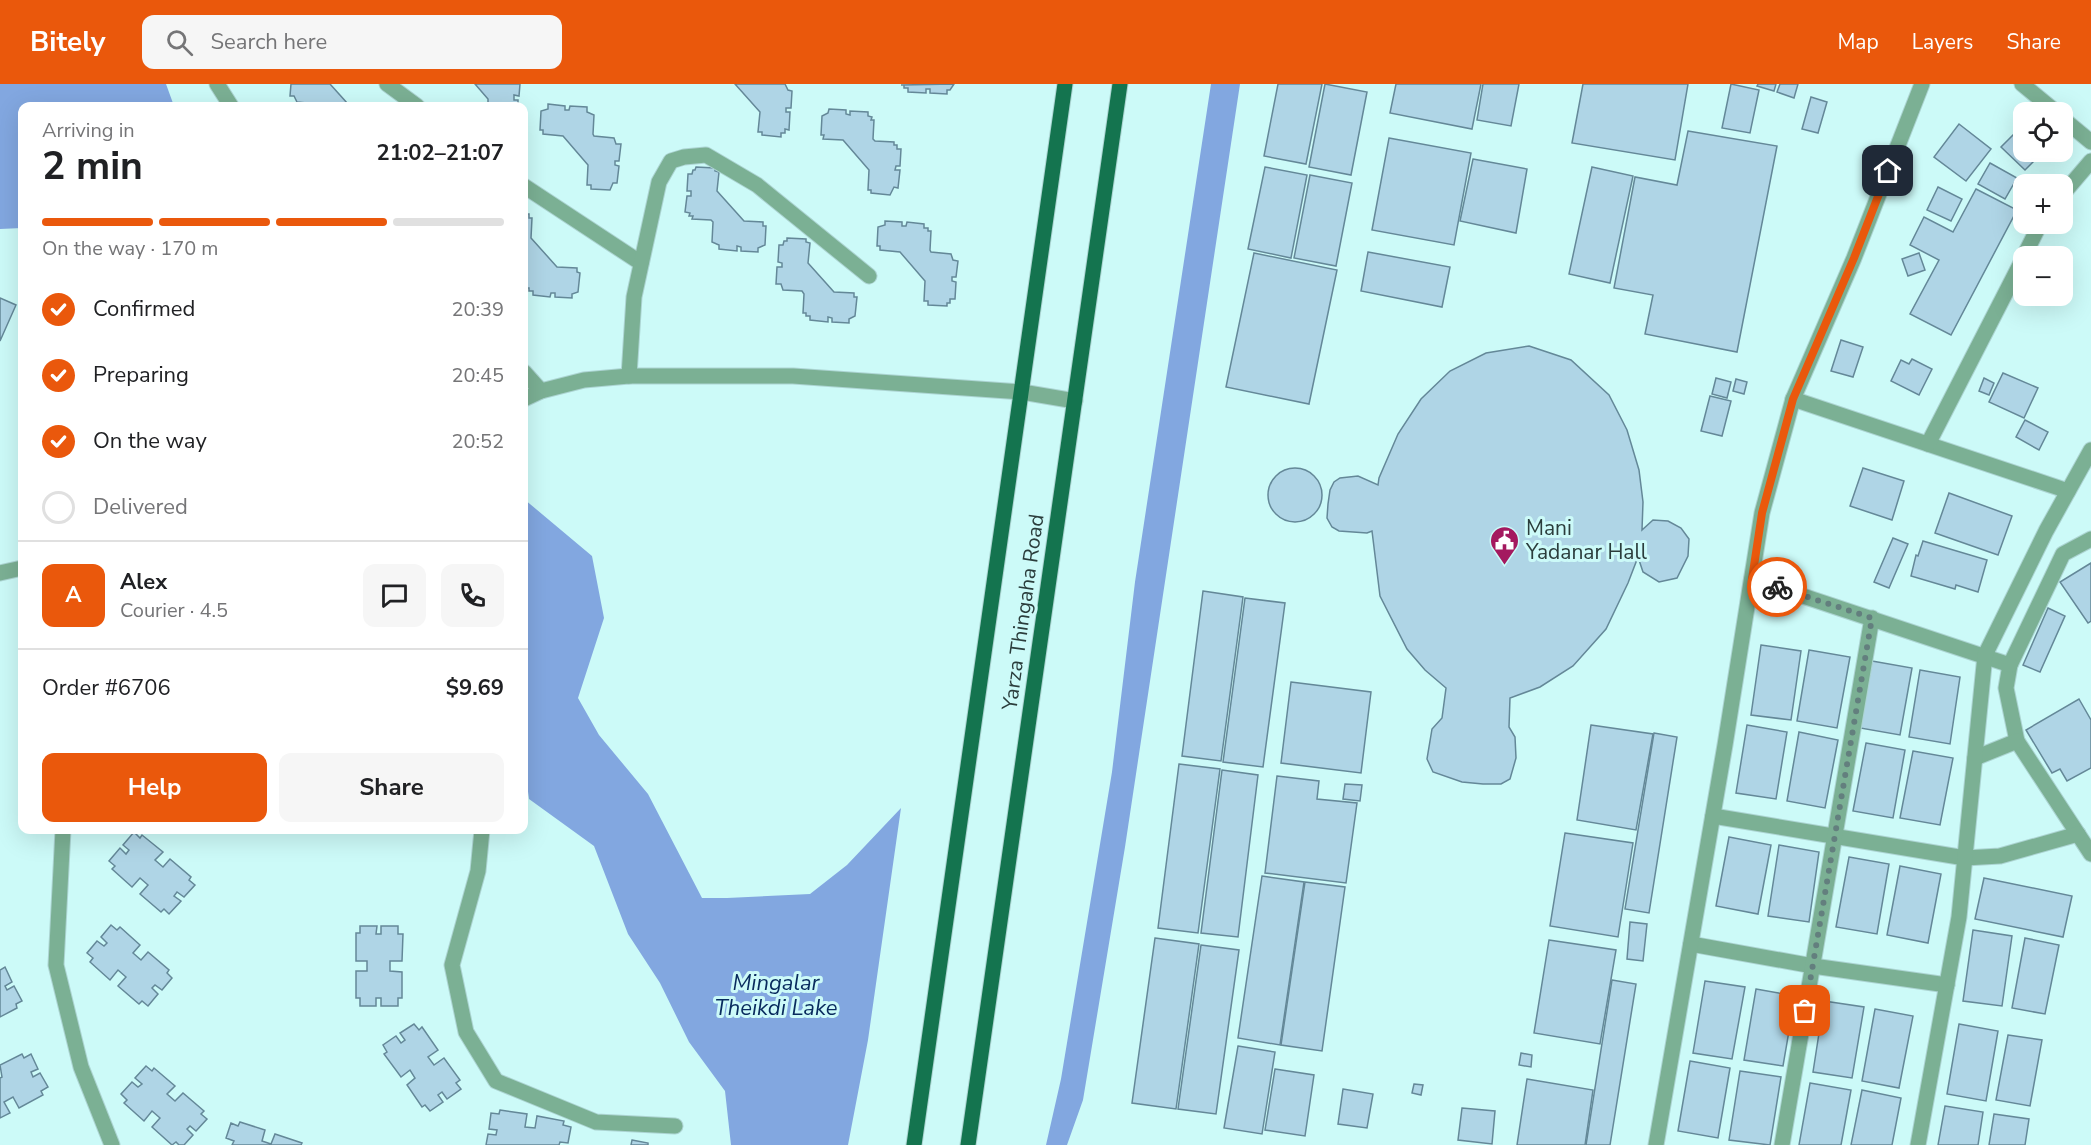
<!DOCTYPE html>
<meta charset="utf-8">
<style>
:root{--surface:#fff;--page:#f6f6f6;--text:#202124;--muted:#757577;--line:#e0e0e0;--accent:#ea580c}
body{margin:0;font-family:"Nunito Sans",sans-serif;background:var(--page);color:var(--text);height:100vh;display:flex;flex-direction:column;font-size:22px;white-space:nowrap}
*{box-sizing:border-box;margin:0}
p{font-size:20px;color:var(--muted)}
.icon{flex:none;width:33px;height:33px;fill:none;stroke:currentColor;stroke-width:2;stroke-linecap:round;stroke-linejoin:round}
.map{position:relative;flex:1;overflow:hidden}
.details{position:absolute;left:18px;top:18px;width:510px;height:732px;display:flex;flex-direction:column;background:var(--surface);border-radius:12px;box-shadow:0 6px 24px #0002}
.details>*{flex:none}
.fabs{position:absolute;left:2013px;top:18px;display:grid;gap:12px}
.fabs a{display:grid;place-items:center;width:60px;height:60px;border-radius:12px;background:var(--surface);box-shadow:0 6px 24px #0002;font-size:30px}
.pin{position:absolute;display:grid;place-items:center;width:51px;height:51px;color:#fff;margin:-26px;border-radius:12px;box-shadow:0 3px 9px #0006}
.courier{position:absolute;display:grid;place-items:center;width:60px;height:60px;margin:-30px;border:4px solid #ea580c;border-radius:50%;background:#fff;color:#222;box-shadow:0 2px 8px #0007}
.overview em{font-style:normal;font-weight:700}
.overview div{display:flex;flex-direction:column-reverse}
.overview{display:flex;align-items:center;justify-content:space-between;height:102px;padding:0 24px}
h1{font-size:39px;font-weight:700;line-height:45px}
.bar{display:grid;grid-template-columns:repeat(4,1fr);gap:9px 6px;align-content:center;height:72px;padding:0 24px}
.bar i{height:8px;border-radius:4px;background:var(--line)}
.bar .selected{background:var(--accent)}
.bar p{grid-column:span 4}
.line{display:flex;align-items:center;gap:15px;padding:0 24px;border-top:2px solid var(--line)}
.line div{flex:1}
.round{display:grid;place-items:center;flex:none;width:63px;height:63px;border-radius:12px;background:var(--page)}
ol{padding:0 24px;list-style:none}
li{display:flex;align-items:center;gap:18px;height:66px}
li p{margin-inline-start:auto}
li .icon{padding:6px;border-radius:50%;background:var(--accent);color:#fff;stroke-width:4}
li:last-child{color:var(--muted)}
li i{width:33px;height:33px;border:3px solid var(--line);border-radius:50%}
.action{display:flex;gap:12px;margin-top:auto;padding:12px 24px}
.action a{flex:1;height:69px;border-radius:12px;background:var(--accent);color:#fff;font-size:24px;font-weight:700;line-height:69px;text-align:center}
.action a+a{background:var(--page);color:var(--text)}
header{display:flex;align-items:center;gap:36px;box-sizing:border-box;height:84px;padding:0 30px;background:var(--accent);color:#fff}
header strong{font-size:28px}
nav{display:flex;gap:33px;margin-inline-start:auto;font-size:21px}
.search{width:420px;height:54px;background:var(--page);display:flex;align-items:center;gap:15px;box-sizing:border-box;padding:0 21px;border-radius:12px;color:var(--muted);font-size:22px}
.map>svg:first-child{display:block}
.water{fill:#82a7e0}
.building{fill:#afd5e6;stroke:#648898;stroke-width:1.5}
.lines{fill:none;stroke-linecap:round;stroke-linejoin:round}
.minor-casing{stroke:#acd4d2;stroke-width:17}
.primary-casing{stroke:#acd4d2;stroke-width:17}
.minor{stroke:#7bb094;stroke-width:15}
.primary{stroke:#14744f;stroke-width:15}
.done{stroke:#637f7e;stroke-width:6;stroke-dasharray:0 10.8}
.route{stroke:#ea580c;stroke-width:8}
.labels{text-anchor:middle;stroke-width:6;stroke-linejoin:round;paint-order:stroke}
.poi-label{font-size:21px;fill:#2b3d3c;stroke:#ccfaf8;text-anchor:start}
.street-label{font-size:21px;fill:#2b3d3c;stroke:#ccfaf8}
.water-label{font-size:22px;font-style:italic;fill:#082a5d;stroke:#ccfaf8}
</style>
<header>
<strong>Bitely</strong>
<div class="search"><svg class="icon" aria-label="search" viewBox="0 0 24 24"><circle cx="10" cy="10" r="6"/><path d="M15 15l6 6"/></svg>Search here</div>
<nav><a>Map</a><a>Layers</a><a>Share</a></nav>
</header>
<div class="map">
<svg width="2091" height="1061" viewBox="0 0 2091 1061">
<rect width="100%" height="100%" fill="#ccfaf8"/>
<!-- water -->
<g class="water">
<path d="M0 0H166L174 22H22V144L0 145Z"/>
<path d="M1211 0H1240L1125 763 1083 1016 1067 1061H1046L1061 995 1112 688 1135 498Z"/>
<path d="M524 415 592 472 604 534 578 614 599 651 648 710 702 814H727L810 810 847 781 901 724 868 956 848 1061H731L725 1007 689 958 660 899 628 850 594 762 529 715 524 678Z"/>
</g>
<!-- building -->
<g class="building">
<path d="M291 0H330L348 20 368 22H318L316 20 297 18 294 12H290Z"/>
<path d="M475 0H520L519 12 514 11V16H518V22H488V15Z"/>
<path d="M735 0H785L788 6 792 7 791 24H786V28H790L789 46 785 45V49H781V53L762 51V48H758L760 28Z"/>
<path d="M954 0 950 6H947V10L930 9V5H926V9L908 8V4H904V1H901Z"/>
<path d="M1278 0H1322L1306 80 1264 72Z"/>
<path d="M1325 0 1367 8 1351 91 1309 83Z"/>
<path d="M1396 0H1481L1472 45 1390 29Z"/>
<path d="M1483 0H1519L1511 42 1477 36Z"/>
<path d="M1583 0H1688L1675 76 1572 59Z"/>
<path d="M1731 0 1759 6 1750 49 1722 44Z"/>
<path d="M1758 0H1776L1774 7 1757 2Z"/>
<path d="M1780 0H1798L1794 14 1777 8Z"/>
<path d="M1811 13 1827 18 1818 49 1802 45Z"/>
<path d="M548 20 565 22V26H569L570 22 587 23V28L594 31 593 50 594 52 614 54 616 60H621L619 77H615V81L619 82 617 99H613L610 106 591 105V101H587L588 81 563 52 543 50V46H540L541 27 548 25Z"/>
<path d="M829 25 846 26V30L850 31V27L868 28V32L872 33 871 36H874L873 55 875 57 894 58V61H897V65H901L900 82H896L895 86H900L898 104 894 103 890 111 871 109V106H868L869 86 843 56 823 55 824 51H821L822 32 828 29Z"/>
<path d="M1959 40 1991 65 1966 97 1934 73Z"/>
<path d="M1688 47 1777 62 1737 268 1645 250 1653 211 1614 204 1635 93 1677 101Z"/>
<path d="M2016 48 2024 55V68H2037L2040 71 2025 86 2001 63Z"/>
<path d="M1389 54 1471 69 1454 161 1372 146Z"/>
<path d="M1473 75 1527 85 1516 149 1460 137Z"/>
<path d="M1990 79 2017 94 2005 115 1978 100Z"/>
<path d="M696 83 715 84V87L719 88 717 107 744 137 763 138V142H766L765 161 758 164V168L741 167V163L737 162V167L719 165V161L712 158 713 138 711 136 692 135 693 132H689L690 129 685 128 687 112H691V107H687L688 90H692L693 86H695Z"/>
<path d="M1265 83 1307 91 1291 174 1248 165Z"/>
<path d="M1592 83 1633 92 1610 199 1569 190Z"/>
<path d="M1310 91 1352 99 1336 182 1294 174Z"/>
<path d="M1938 103 1962 115 1951 137 1927 126Z"/>
<path d="M1976 105 2017 126 1951 251 1910 230 1939 176 1910 161 1924 133 1953 148Z"/>
<path d="M524 130H529V134H532L531 154 557 183 577 184V188L580 189 578 208 572 210V214L555 213V209H551L550 213 533 211V207H529V204H526L527 185 524 182Z"/>
<path d="M885 137 902 138V142H906L907 138 924 140V144H928V147H931L930 166 931 168 951 170 953 176 958 177 956 193H952V197L956 198 955 215H950V219H947V222L928 221V217H924L925 197 900 168 880 166V162H877L878 143 885 141Z"/>
<path d="M787 154 806 155V158L810 159 808 179 834 208 854 209V213H857L855 232 849 235V239L832 238V234L828 233V238L810 236V232H806V229H803L804 210 802 207 783 206 781 200H776L777 183H782V179L778 178 779 161H783L784 157H787Z"/>
<path d="M1368 168 1450 183 1442 223 1361 207Z"/>
<path d="M1254 169 1337 186 1309 320 1226 303Z"/>
<path d="M1919 169 1925 186 1908 192 1902 175Z"/>
<path d="M0 214 16 221 0 257Z"/>
<path d="M1841 256 1863 263 1853 293 1831 287Z"/>
<path d="M1529 262 1571 276 1609 311 1627 346 1639 386 1643 418 1642 446 1653 436 1668 437 1681 444 1689 455 1688 472 1677 494 1659 498 1643 488 1638 473 1628 499 1606 545 1573 582 1540 603 1510 614 1509 643 1515 653 1516 674 1510 695 1501 700H1483L1462 698 1433 688 1427 675 1432 645 1442 634 1446 604 1425 586 1407 565 1380 512 1372 447 1367 449 1339 447 1332 443 1327 434 1328 420 1330 406 1334 398 1340 394 1358 392 1378 401 1379 394 1398 350 1421 315 1450 287 1486 269Z"/>
<path d="M1912 275 1932 285 1919 311 1891 297 1901 276 1909 280Z"/>
<path d="M2003 289 2038 304 2024 334 1989 318Z"/>
<path d="M1716 294 1731 298 1727 314 1712 310Z"/>
<path d="M1984 294 1994 299 1989 311 1979 307Z"/>
<path d="M1736 295 1747 298 1744 310 1733 307Z"/>
<path d="M1710 312 1731 317 1722 352 1701 347Z"/>
<path d="M2025 336 2048 348 2039 366 2016 353Z"/>
<circle cx="1295" cy="411" r="27"/>
<path d="M1863 384 1904 397 1892 436 1850 422Z"/>
<path d="M1949 409 2012 432 1998 471 1935 449Z"/>
<path d="M1893 454 1908 460 1889 504 1874 498Z"/>
<path d="M1923 457 1987 476 1978 508 1956 501 1955 505 1911 492 1916 471 1918 472Z"/>
<path d="M2091 479V537L2088 539 2060 498Z"/>
<path d="M1203 507 1243 513 1221 677 1182 672Z"/>
<path d="M1245 514 1285 519 1263 683 1223 678Z"/>
<path d="M2048 524 2065 532 2040 588 2023 581Z"/>
<path d="M1761 561 1801 567 1791 636 1751 631Z"/>
<path d="M1809 566 1850 573 1837 644 1797 637Z"/>
<path d="M1872 577 1912 584 1900 651 1860 644Z"/>
<path d="M1920 586 1960 593 1950 660 1909 653Z"/>
<path d="M1291 598 1371 608 1361 689 1281 679Z"/>
<path d="M2079 615 2091 636V684L2067 697 2060 685 2052 689 2026 646Z"/>
<path d="M1591 641 1653 650 1636 746 1577 736Z"/>
<path d="M1747 641 1787 648 1776 715 1736 709Z"/>
<path d="M1799 648 1838 656 1825 724 1787 717Z"/>
<path d="M1654 649 1677 653 1649 829 1625 825Z"/>
<path d="M1866 659 1905 666 1893 734 1853 727Z"/>
<path d="M1913 667 1953 674 1940 741 1900 734Z"/>
<path d="M1179 680 1220 685 1198 849 1158 844Z"/>
<path d="M1222 686 1258 691 1238 853 1201 849Z"/>
<path d="M1277 692 1319 697 1317 715 1357 719 1346 799 1265 789Z"/>
<path d="M1345 700 1362 701 1360 717 1343 715Z"/>
<path d="M134 748 140 754 142 751 163 768 155 776 163 783 170 775 191 793 189 796 195 801 184 813 177 808 174 812 181 817 169 830 164 825 161 828 140 810 148 801 140 794 132 803 112 785 115 782 109 777 120 764 126 770 129 766 123 761Z"/>
<path d="M1565 749 1633 759 1618 853 1550 842Z"/>
<path d="M1729 753 1771 761 1758 830 1716 822Z"/>
<path d="M1779 761 1819 768 1809 838 1768 832Z"/>
<path d="M1849 773 1889 780 1877 850 1836 843Z"/>
<path d="M1900 782 1941 790 1928 859 1887 851Z"/>
<path d="M1262 792 1304 798 1280 961 1238 954Z"/>
<path d="M1984 794 2072 812 2063 853 1975 835Z"/>
<path d="M1305 798 1345 803 1322 967 1281 961Z"/>
<path d="M1630 838 1647 840 1643 877 1627 875Z"/>
<path d="M111 841 117 846 120 843 140 861 133 869 141 876 148 868 169 886 167 889 172 894 162 906 155 901 152 904 158 910 148 922 142 917 139 920 118 902 126 893 118 886 110 896 90 878 93 874 87 869 97 857 104 862 107 859 101 853Z"/>
<path d="M360 842H377L376 850H381V842H398V850H403L402 877H390V887L402 888V914H398V922H381V914H376V922H360V914H356V887H367V877H356V849H360Z"/>
<path d="M1973 846 2012 852 2002 922 1963 917Z"/>
<path d="M1155 854 1199 860 1176 1025 1132 1019Z"/>
<path d="M2025 854 2059 861 2045 930 2012 924Z"/>
<path d="M1549 856 1616 866 1600 960 1534 949Z"/>
<path d="M1201 861 1239 866 1216 1030 1178 1025Z"/>
<path d="M5 883 12 898 5 902 7 906 14 902 22 917 16 920 17 924 0 933V886Z"/>
<path d="M1612 896 1636 900 1610 1061H1586Z"/>
<path d="M1705 897 1745 903 1732 975 1693 969Z"/>
<path d="M1756 905 1795 912 1783 982 1744 976Z"/>
<path d="M1824 917 1864 923 1852 994 1813 988Z"/>
<path d="M1875 925 1913 932 1899 1004 1862 997Z"/>
<path d="M414 940 419 946 422 943 438 966 428 973 434 981 444 974 460 996 456 999 461 1005 447 1015 442 1008 438 1011 443 1018 430 1027 425 1021 422 1023 407 1001 415 994 410 986 401 993 384 970 387 968 383 961 396 952 401 959 405 956 400 949Z"/>
<path d="M1959 940 1998 947 1986 1017 1947 1010Z"/>
<path d="M2008 951 2042 956 2030 1022 1996 1016Z"/>
<path d="M1238 962 1275 968 1262 1050 1224 1044Z"/>
<path d="M1521 969 1532 971 1531 983 1519 981Z"/>
<path d="M22 970 24 974 31 970 38 985 31 988 33 993 40 989 48 1003 41 1007 43 1011 19 1024 13 1013 4 1018 10 1029 0 1034V994L2 993 0 981Z"/>
<path d="M1690 977 1730 984 1718 1054 1678 1047Z"/>
<path d="M146 982 152 987 154 984 175 1002 167 1010 175 1017 183 1009 204 1027 201 1030 207 1035 196 1047 190 1042 187 1045 193 1051 184 1061H179L176 1058 172 1061 152 1043 160 1034 152 1027 144 1037 124 1019 127 1016 121 1010 132 998 138 1003 142 1000 135 994Z"/>
<path d="M1275 985 1314 991 1305 1052 1265 1046Z"/>
<path d="M1740 987 1781 993 1770 1061 1729 1056Z"/>
<path d="M1527 995 1593 1006 1585 1061H1517Z"/>
<path d="M1810 999 1851 1006 1841 1061H1799Z"/>
<path d="M1414 1000 1423 1001 1421 1011 1412 1009Z"/>
<path d="M1343 1005 1373 1010 1367 1044 1338 1040Z"/>
<path d="M1862 1006 1901 1014 1892 1061H1851Z"/>
<path d="M1945 1022 1983 1028 1978 1061H1938Z"/>
<path d="M1462 1024 1495 1027 1492 1060 1458 1056Z"/>
<path d="M500 1026 527 1030 525 1043 535 1044 537 1032 564 1037 563 1041 571 1043 568 1059 560 1058 559 1061H486L488 1050 496 1051 497 1046 489 1045 491 1029 499 1030Z"/>
<path d="M1994 1030 2029 1035 2025 1061H1989Z"/>
<path d="M240 1038 265 1046 262 1057 271 1060 275 1050 302 1059 301 1061H232L234 1057 226 1054 231 1039 238 1042Z"/>
<path d="M632 1056 648 1059V1061H631Z"/>
</g>
<g class="lines">
<defs>
<g id="minor">
<path d="M217 0 231 22"/>
<path d="M387 0 417 22"/>
<path d="M2022 0 2056 28"/>
<path d="M2062 34 2091 58"/>
<path d="M524 102 641 179"/>
<path d="M2062 111 2091 77"/>
<path d="M2024 172 2040 140"/>
<path d="M524 288 541 307"/>
<path d="M629 292 634 213 659 98 671 77 684 73 706 71 757 101 869 192"/>
<path d="M524 315 541 307 584 296 629 292H793L1022 308 1075 317"/>
<path d="M1793 315 2068 407"/>
<path d="M1928 360 2024 173"/>
<path d="M2091 455 2063 470 2010 581 2006 604 2017 657 2091 770"/>
<path d="M0 489 22 484"/>
<path d="M1752 495 2010 581"/>
<path d="M1975 674 2017 657"/>
<path d="M1713 732 1965 774 2000 772 2078 750"/>
<path d="M63 746 56 881 81 983 112 1061"/>
<path d="M482 746 478 787 452 881 466 948 496 997 596 1038 675 1042"/>
<path d="M1691 860 1813 882 1947 901"/>
<path d="M1656 1061 1725 661 1762 429 1793 315 1854 174 1922 0"/>
<path d="M1782 1061 1872 534"/>
<path d="M1918 1061 1959 833 1985 571 2046 447 2091 366"/>
</g>
<g id="primary">
<path d="M914 1061 1065 0"/>
<path d="M968 1061 1120 0"/>
</g>
</defs>
<!-- minor casing -->
<use href="#minor" class="minor-casing"/>
<!-- primary casing -->
<use href="#primary" class="primary-casing"/>
<!-- minor -->
<use href="#minor" class="minor"/>
<!-- primary -->
<use href="#primary" class="primary"/>
</g>
<g class="lines">
<!-- done -->
<path class="done" d="M1777 503 1872 534 1805 927"/>
<!-- route -->
<path class="route" d="M1777 503 1752 495 1762 429 1793 315 1854 174 1888 87"/>
</g>
<!-- icons -->
<defs>
<symbol id="civic-pin" viewBox="-11 -11 22 30"><path d="M0 17L-7.5 6A9.5 9.5 0 1 1 7.5 6Z" fill="#a4195f" stroke="#ccfaf8"/><path d="M-.6-6.5H3V-4.5H.6V-3L4-1V1h2V6H-6V1h2V-1L-.6-3ZM-1.2 2.5V6h2.4V2.5Z" fill="#fff"/></symbol>
</defs>
<g fill-rule="evenodd">
<use href="#civic-pin" x="1488" y="440" width="33" height="45"/>
</g>
<g class="labels">
<!-- poi labels -->
<g class="poi-label">
<text x="1526" y="451">Mani<tspan x="1526" dy="24">Yadanar Hall</tspan></text>
</g>
<!-- street labels -->
<g class="street-label">
<text transform="translate(1023 528) rotate(-82)" y="7">Yarza Thingaha Road</text>
</g>
<!-- water labels -->
<g class="water-label">
<text x="776" y="906">Mingalar<tspan x="776" dy="25">Theikdi Lake</tspan></text>
</g>
</g>
</svg>
<div class="fabs">
<a><svg class="icon" aria-label="locate" viewBox="0 0 24 24"><circle cx="12" cy="12" r="6"/><path d="M12 2v4M12 18v4M2 12h4M18 12h4"/></svg></a>
<a>+</a>
<a>−</a>
</div>
<div class="pin" style="left:1805px;top:927px;background:#ea580c"><svg class="icon" aria-label="bag" viewBox="0 0 24 24"><path d="M5 8h14l-1 12H6zM9 8a3 3 0 0 1 6 0"/></svg></div>
<div class="pin" style="left:1888px;top:87px;background:#1f2937"><svg class="icon" aria-label="home" viewBox="0 0 24 24"><path d="M3 11l9-7 9 7M6 9v11h12V9"/></svg></div>
<div class="courier" style="left:1777px;top:503px"><svg class="icon" aria-label="bike" viewBox="0 0 24 24"><circle cx="6" cy="16" r="4"/><circle cx="18" cy="16" r="4"/><path d="M6 16l4-8h5l3 8M10 8l3 8H6M13 5h3"/></svg></div>
<section class="details">
<div class="overview"><div><h1>2 min</h1><p>Arriving in</p></div><em>21:02–21:07</em></div>
<div class="bar"><i class="selected"></i><i class="selected"></i><i class="selected"></i><i></i><p>On the way · 170 m</p></div>
<ol>
<li><svg class="icon" aria-label="check" viewBox="0 0 24 24"><path d="M5 12l5 5 9-10"/></svg>Confirmed<p>20:39</p></li>
<li><svg class="icon" aria-label="check" viewBox="0 0 24 24"><path d="M5 12l5 5 9-10"/></svg>Preparing<p>20:45</p></li>
<li><svg class="icon" aria-label="check" viewBox="0 0 24 24"><path d="M5 12l5 5 9-10"/></svg>On the way<p>20:52</p></li>
<li><i></i>Delivered</li>
</ol>
<div class="line" style="height:108px"><b class="round" style="background:var(--accent);color:#fff">A</b><div><b>Alex</b><p>Courier · 4.5</p></div><a class="round"><svg class="icon" aria-label="chat" viewBox="0 0 24 24"><path d="M4 5h16v11H9l-5 4z"/></svg></a><a class="round"><svg class="icon" aria-label="phone" viewBox="0 0 24 24"><path d="M5 4h4l2 5-3 2q2 4 5 5l2-3 5 2v4C11 20 4 13 5 4z"/></svg></a></div>
<div class="line" style="height:78px"><div>Order #6706</div><b>$9.69</b></div>
<div class="action"><a>Help</a><a>Share</a></div>
</section>
</div>
